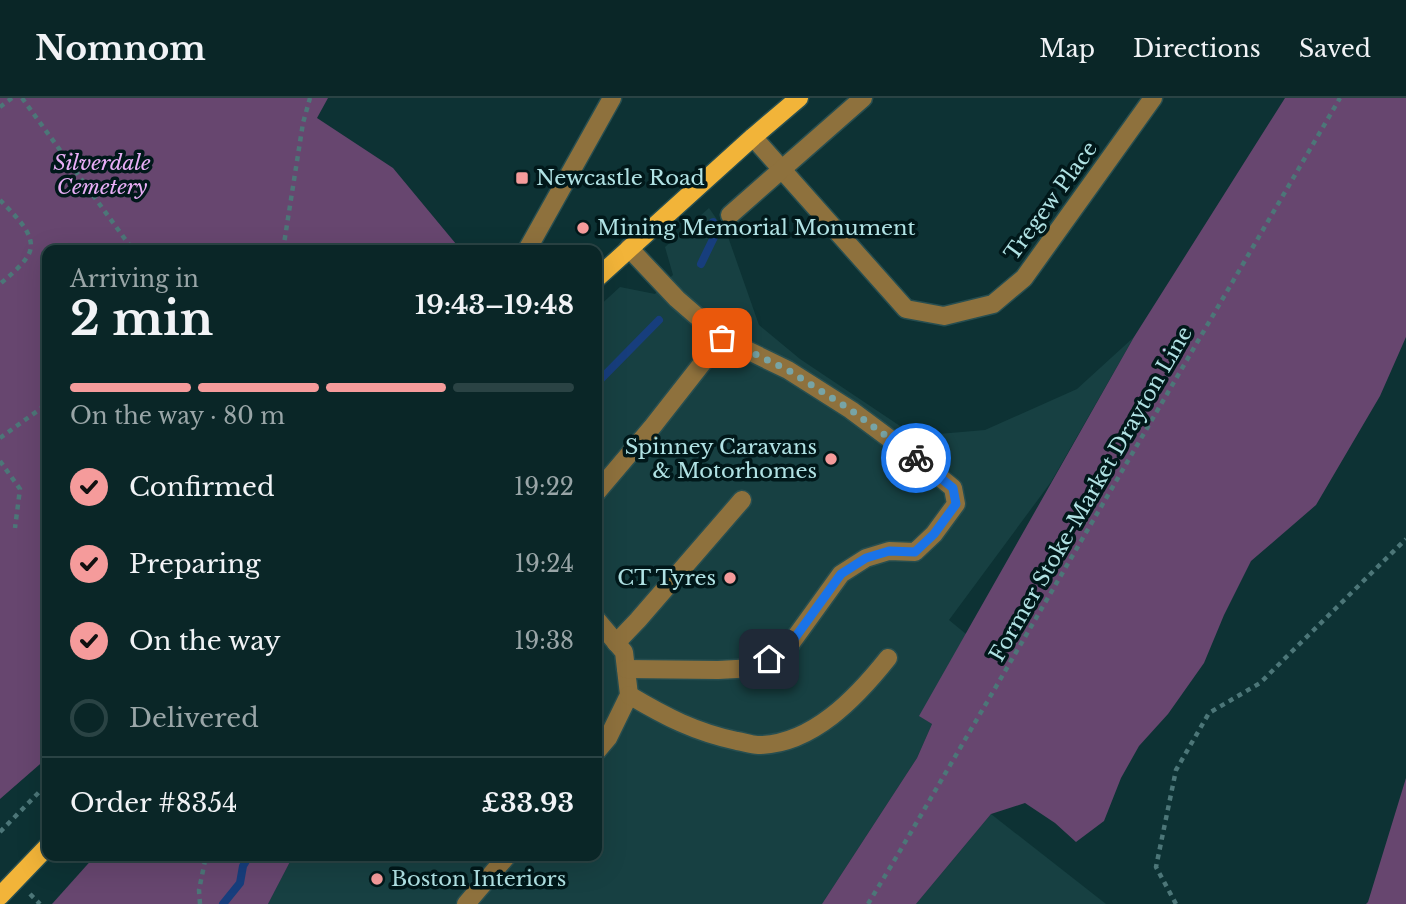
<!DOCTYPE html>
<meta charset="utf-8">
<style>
:root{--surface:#0a2627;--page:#132e2f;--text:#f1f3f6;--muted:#99a5a7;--line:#2a4344;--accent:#f59b9b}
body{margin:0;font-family:"Libre Baskerville",serif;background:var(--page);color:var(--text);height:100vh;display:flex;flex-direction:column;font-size:26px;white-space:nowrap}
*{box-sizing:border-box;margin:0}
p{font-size:23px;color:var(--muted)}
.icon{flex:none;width:38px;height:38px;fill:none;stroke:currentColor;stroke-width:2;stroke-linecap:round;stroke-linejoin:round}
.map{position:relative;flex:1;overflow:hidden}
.sheet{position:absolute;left:42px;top:147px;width:560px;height:616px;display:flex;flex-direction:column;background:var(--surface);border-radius:14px;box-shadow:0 7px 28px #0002,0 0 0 2px var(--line)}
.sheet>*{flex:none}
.pin{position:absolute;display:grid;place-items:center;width:60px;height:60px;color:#fff;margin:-30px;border-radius:14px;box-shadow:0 4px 10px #0006}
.courier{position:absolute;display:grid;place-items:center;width:70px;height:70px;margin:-35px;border:5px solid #1a73e8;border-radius:50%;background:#fff;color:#222;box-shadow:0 2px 9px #0007}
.headline em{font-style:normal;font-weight:800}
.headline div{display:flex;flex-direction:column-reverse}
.headline{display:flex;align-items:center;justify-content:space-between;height:119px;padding:0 28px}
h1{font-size:46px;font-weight:800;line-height:52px}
.bar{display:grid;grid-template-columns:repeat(4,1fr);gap:10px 7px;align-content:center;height:84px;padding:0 28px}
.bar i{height:9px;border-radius:5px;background:var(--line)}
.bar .current{background:var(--accent)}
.bar p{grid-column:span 4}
.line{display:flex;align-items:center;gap:18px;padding:0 28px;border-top:2px solid var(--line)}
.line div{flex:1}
ol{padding:0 28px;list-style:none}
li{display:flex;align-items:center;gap:21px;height:77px}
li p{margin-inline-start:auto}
li .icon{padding:7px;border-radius:50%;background:var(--accent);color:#111;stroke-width:4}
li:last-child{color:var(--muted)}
li i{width:38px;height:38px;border:4px solid var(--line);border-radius:50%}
header{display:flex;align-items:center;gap:42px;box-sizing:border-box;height:98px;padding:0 35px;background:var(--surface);border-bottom:2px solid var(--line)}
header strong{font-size:33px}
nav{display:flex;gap:38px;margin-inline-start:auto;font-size:24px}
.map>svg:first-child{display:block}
.built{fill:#174042}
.green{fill:#67466f}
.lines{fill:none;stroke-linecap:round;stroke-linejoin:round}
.stream{stroke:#173e7d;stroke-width:8}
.minor-casing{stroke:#274e50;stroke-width:21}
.major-casing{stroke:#274e50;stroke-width:21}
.path{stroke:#4c7678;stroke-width:4.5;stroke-dasharray:5 5;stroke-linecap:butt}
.minor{stroke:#8e713d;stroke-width:18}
.major{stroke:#f2b439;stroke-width:18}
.done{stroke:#77a4a6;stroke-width:7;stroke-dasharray:0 12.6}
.route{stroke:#1a73e8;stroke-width:9}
.poi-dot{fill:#f59b9b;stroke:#01181a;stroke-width:2.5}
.labels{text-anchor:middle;stroke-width:7;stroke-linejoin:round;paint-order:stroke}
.park-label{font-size:21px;font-style:italic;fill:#e9aff7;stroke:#01181a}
.poi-label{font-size:21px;fill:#b0e2e4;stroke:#01181a;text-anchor:start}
.street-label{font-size:21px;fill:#b0e2e4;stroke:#01181a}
</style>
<header>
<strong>Nomnom</strong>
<nav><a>Map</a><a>Directions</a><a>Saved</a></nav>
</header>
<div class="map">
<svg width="1406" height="806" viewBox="0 0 1406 806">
<rect width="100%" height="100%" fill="#0d3234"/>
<!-- built -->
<g class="built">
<path d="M709 110 727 136 759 227 800 261 915 338 985 332 1077 291 1134 239 1051 384 949 522 966 536 920 618 932 626 917 660 822 806H268L293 758H597V210L620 189 655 196 663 186 673 177 665 149Z"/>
<path d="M991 716 1106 806H916Z"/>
</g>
<!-- green -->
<g class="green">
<path d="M0 0H328L317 20 393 70 461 152H47V660L0 701Z"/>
<path d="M1285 0H1406V239L1380 298 1316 407 1251 463 1224 517 1204 565 1168 616 1139 648 1121 680 1104 723 1076 744 1055 725 1025 705 991 716 916 806H822L917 660 932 626 919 618 1134 239Z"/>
<path d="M1406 680V806H1366L1368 804Z"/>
<path d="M95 758H293L268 806H52Z"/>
</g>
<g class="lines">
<!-- stream -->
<g class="stream">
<path d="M701 166 716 135 713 124"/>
<path d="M597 285 659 222"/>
<path d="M223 806 240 785 243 768 249 758"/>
</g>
<defs>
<g id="minor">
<path d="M753 39 906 211 944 218 993 206 1024 180 1153 0"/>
<path d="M730 117 863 0"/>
<path d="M527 152 612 0"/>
<path d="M597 394 653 328 722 240 677 201 629 150"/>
<path d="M597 522 624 554 629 597 608 640 597 653"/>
<path d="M616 545 638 522 742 402"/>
<path d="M626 571 718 572 755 570 789 548 841 476 866 460 889 453 915 454 934 436 956 406 953 390 925 367 851 312 788 272 722 240"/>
<path d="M629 597C666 619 695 634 737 643 744 644 751 647 758 647 812 647 857 599 888 560"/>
<path d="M466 806 507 758"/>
</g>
<g id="major">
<path d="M597 180 753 39 799 0"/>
<path d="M0 798 47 749"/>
</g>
</defs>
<!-- minor casing -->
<use href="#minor" class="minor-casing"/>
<!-- major casing -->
<use href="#major" class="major-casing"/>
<!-- path -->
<g class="path">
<path d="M22 0 133 152"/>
<path d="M0 9 12 0"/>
<path d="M0 102C11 114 36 135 30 153 27 164 8 179 0 186"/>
<path d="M283 152 303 25 310 0"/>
<path d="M0 340 47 306"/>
<path d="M0 363 20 391 15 430"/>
<path d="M0 734 47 686"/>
<path d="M30 796 40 806"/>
<path d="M200 806 199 792 206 758"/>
<path d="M868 806 897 758 1340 0"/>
<path d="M1176 806 1156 769 1176 672 1209 615 1260 585 1406 441"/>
</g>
<!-- minor -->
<use href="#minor" class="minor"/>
<!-- major -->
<use href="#major" class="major"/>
</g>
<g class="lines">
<!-- done -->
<path class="done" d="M722 240 788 272 851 312 916 360"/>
<!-- route -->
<path class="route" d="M769 561 789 548 841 476 866 460 889 453 915 454 934 436 956 406 953 390 916 360"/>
</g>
<!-- markers -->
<g class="poi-dot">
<rect x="515" y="73" width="14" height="14" rx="3.5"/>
<circle cx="583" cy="130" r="7"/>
<circle cx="831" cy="361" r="7"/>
<circle cx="730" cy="480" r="7"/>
<circle cx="377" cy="781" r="7"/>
</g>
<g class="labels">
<!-- park labels -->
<g class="park-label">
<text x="102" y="72">Silverdale<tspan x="102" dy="24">Cemetery</tspan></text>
</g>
<!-- poi labels -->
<g class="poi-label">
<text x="536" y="87">Newcastle Road</text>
<text x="597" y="137">Mining Memorial Monument</text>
<text x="817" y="356" text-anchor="end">Spinney Caravans<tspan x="817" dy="24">&amp; Motorhomes</tspan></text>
<text x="716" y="487" text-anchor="end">CT Tyres</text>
<text x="391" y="788">Boston Interiors</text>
</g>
<!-- street labels -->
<g class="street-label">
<text transform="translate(1051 103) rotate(-54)" y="7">Tregew Place</text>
<text transform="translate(1091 396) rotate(-60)" y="7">Former Stoke-Market Drayton Line</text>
</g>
</g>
</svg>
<div class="pin" style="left:722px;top:240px;background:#ea580c"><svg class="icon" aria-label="bag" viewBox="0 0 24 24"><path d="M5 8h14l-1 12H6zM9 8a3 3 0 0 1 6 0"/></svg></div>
<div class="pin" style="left:769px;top:561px;background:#1f2937"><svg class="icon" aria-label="home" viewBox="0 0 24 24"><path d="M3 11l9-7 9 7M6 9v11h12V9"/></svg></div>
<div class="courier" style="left:916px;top:360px"><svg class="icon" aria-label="bike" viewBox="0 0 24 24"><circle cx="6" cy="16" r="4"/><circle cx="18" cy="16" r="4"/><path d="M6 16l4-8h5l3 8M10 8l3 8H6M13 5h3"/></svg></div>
<section class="sheet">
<div class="headline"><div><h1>2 min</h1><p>Arriving in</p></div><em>19:43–19:48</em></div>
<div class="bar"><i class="current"></i><i class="current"></i><i class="current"></i><i></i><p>On the way · 80 m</p></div>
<ol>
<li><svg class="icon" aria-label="check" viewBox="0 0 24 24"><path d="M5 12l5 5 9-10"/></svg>Confirmed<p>19:22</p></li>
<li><svg class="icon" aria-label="check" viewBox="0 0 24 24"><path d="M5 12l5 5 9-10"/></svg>Preparing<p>19:24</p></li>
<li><svg class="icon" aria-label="check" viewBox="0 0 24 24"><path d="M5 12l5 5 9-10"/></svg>On the way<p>19:38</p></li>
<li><i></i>Delivered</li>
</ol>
<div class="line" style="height:91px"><div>Order #8354</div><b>£33.93</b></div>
</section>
</div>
